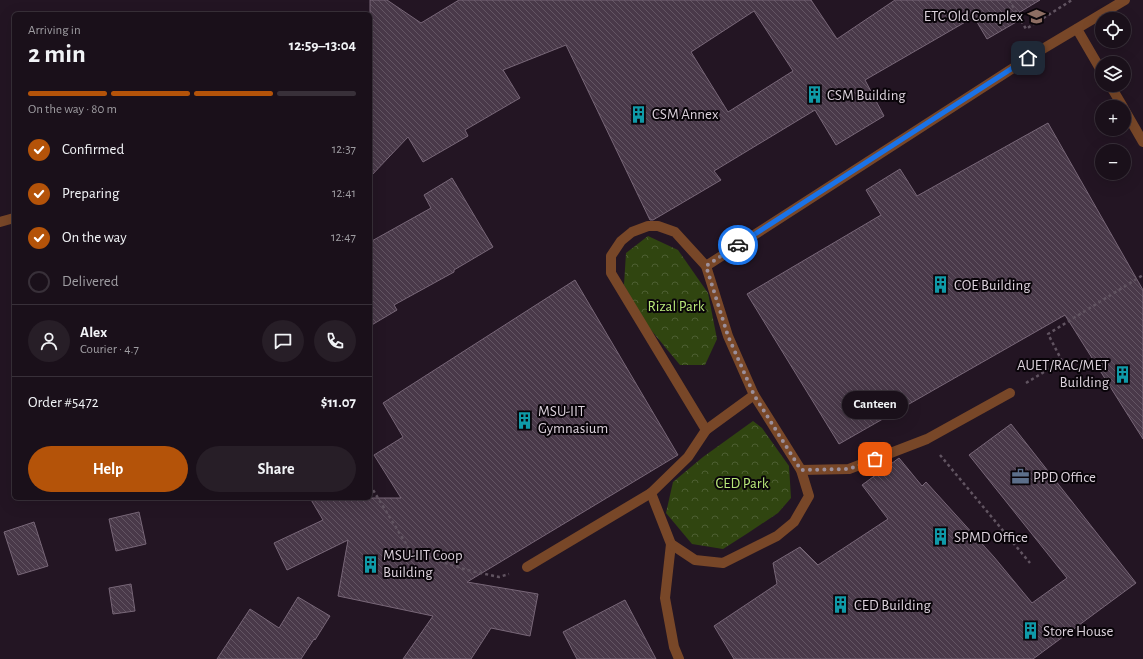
<!DOCTYPE html>
<meta charset="utf-8">
<style>
:root{--surface:#1a101a;--page:#271e27;--text:#f1f3f6;--muted:#9f9da2;--line:#383039;--accent:#b45309}
body{margin:0;font-family:"Alegreya Sans",sans-serif;background:var(--page);color:var(--text);height:100vh;display:flex;flex-direction:column;font-size:15px;white-space:nowrap}
*{box-sizing:border-box;margin:0}
p{font-size:13px;color:var(--muted)}
.icon{flex:none;width:22px;height:22px;fill:none;stroke:currentColor;stroke-width:2;stroke-linecap:round;stroke-linejoin:round}
.map{position:relative;flex:1;overflow:hidden}
.panel{position:absolute;left:12px;top:12px;width:360px;height:488px;display:flex;flex-direction:column;background:var(--surface);border-radius:6px;box-shadow:0 4px 16px #0002,0 0 0 1px var(--line)}
.panel>*{flex:none}
.controls{position:absolute;left:1095px;top:12px;display:grid;gap:8px}
.controls a{display:grid;place-items:center;width:36px;height:36px;border-radius:50%;background:var(--surface);box-shadow:0 4px 16px #0002,0 0 0 1px var(--line);font-size:20px}
.pin{position:absolute;display:grid;place-items:center;width:34px;height:34px;color:#fff;margin:-17px;border-radius:8px;box-shadow:0 2px 6px #0006}
.courier{position:absolute;display:grid;place-items:center;width:40px;height:40px;margin:-20px;border:3px solid #1a73e8;border-radius:50%;background:#fff;color:#222;box-shadow:0 1px 5px #0007}
.bubble{position:absolute;height:28px;border-radius:14px;background:var(--surface);box-shadow:0 4px 16px #0002,0 0 0 1px var(--line);font-size:13px;font-weight:600;line-height:28px;text-align:center}
.headline em{font-style:normal;font-weight:600}
.headline div{display:flex;flex-direction:column-reverse}
.headline{display:flex;align-items:center;justify-content:space-between;height:68px;padding:0 16px}
h1{font-size:26px;font-weight:600;line-height:30px}
.bar{display:grid;grid-template-columns:repeat(4,1fr);gap:6px 4px;align-content:center;height:48px;padding:0 16px}
.bar i{height:5px;border-radius:3px;background:var(--line)}
.bar .active{background:var(--accent)}
.bar p{grid-column:span 4}
.line{display:flex;align-items:center;gap:10px;padding:0 16px;border-top:1px solid var(--line)}
.line div{flex:1}
.round{display:grid;place-items:center;flex:none;width:42px;height:42px;border-radius:21px;background:var(--page)}
ol{padding:0 16px;list-style:none}
li{display:flex;align-items:center;gap:12px;height:44px}
li p{margin-inline-start:auto}
li .icon{padding:4px;border-radius:50%;background:var(--accent);color:#fff;stroke-width:4}
li:last-child{color:var(--muted)}
li i{width:22px;height:22px;border:2px solid var(--line);border-radius:50%}
.primary-button{display:flex;gap:8px;margin-top:auto;padding:8px 16px}
.primary-button a{flex:1;height:46px;border-radius:24px;background:var(--accent);color:#fff;font-size:16px;font-weight:600;line-height:46px;text-align:center}
.primary-button a+a{background:var(--page);color:var(--text)}
.map>svg:first-child{display:block}
.park{fill:url(#park-crowns)}
.building{fill:url(#building-back-hatch);stroke:#786778;fill-rule:evenodd}
.lines{fill:none;stroke-linecap:round;stroke-linejoin:round}
.path{stroke:#615461;stroke-width:2.5;stroke-dasharray:3 3;stroke-linecap:butt}
.lane{stroke:#784728;stroke-width:10}
.street{stroke:#784728;stroke-width:10}
.done{stroke:#9b8f9b;stroke-width:4;stroke-dasharray:0 7.2}
.route{stroke:#1a73e8;stroke-width:5}
.labels{text-anchor:middle;stroke-width:4;stroke-linejoin:round;paint-order:stroke}
.poi-label{font-size:15px;fill:#dbd1db;stroke:#090409;text-anchor:start}
.park-label{font-size:15px;fill:#b8e779;stroke:#090409}
</style>
<div class="map">
<svg width="1143" height="659" viewBox="0 0 1143 659">
<defs>
<pattern id="park-crowns" width="20" height="18" patternUnits="userSpaceOnUse"><rect width="20" height="18" fill="#304510"/><path d="M2 6a3 3 0 1 1 6 0M12 15a3 3 0 1 1 6 0" fill="none" stroke="#4d5f32"/></pattern>
<pattern id="building-back-hatch" width="6" height="6" patternUnits="userSpaceOnUse"><rect width="6" height="6" fill="#493949"/><path d="M-1 5l2 2M0 0l6 6M5-1l2 2" fill="none" stroke="#635563"/></pattern>
</defs>
<rect width="100%" height="100%" fill="#231523"/>
<!-- park -->
<g class="park">
<path d="M648 236 678 250 708 293 717 339 705 365H680L646 324 624 285 626 253Z"/>
<path d="M753 421 762 428 789 466 791 498 778 513 748 533 723 549 692 544 666 513 673 482 703 457Z"/>
</g>
<!-- building -->
<g class="building">
<path d="M370 0H387L421 23 459 0H811L837 39 895 0H1040L1015 15 1018 21 987 39 974 17 865 80 884 116 836 145 815 110 714 171 721 180 653 220H650L566 45 503 70 520 98 465 130 468 136 423 162 408 137 370 177ZM754 11 793 71 728 112 691 52Z"/>
<path d="M1048 123 1143 290V439L1065 315 839 444 747 294 881 215 866 190 900 169 917 196Z"/>
<path d="M452 178 493 247 454 270V272L394 305 397 310 370 326V242L431 208 424 195Z"/>
<path d="M575 280 678 455 467 582 538 594 530 636 491 628 471 659H403L433 616 338 596 348 540 287 570 274 543 323 520 310 498H401L374 455 403 437 383 403Z"/>
<path d="M1011 424 1136 583 1033 659H734L714 626 777 584 773 563 800 547 818 565 888 519 862 485 899 458 922 486 926 482 994 557 1032 603 1067 578 969 455Z"/>
<path d="M139 512 146 544 116 551 109 519Z"/>
<path d="M34 522 48 566 18 575 4 532Z"/>
<path d="M131 584 135 611 113 614 109 588Z"/>
<path d="M298 597 330 616 315 640 314 639 301 659H217L250 609 279 628Z"/>
<path d="M625 600 656 659H577L563 632Z"/>
</g>
<g class="lines">
<!-- path -->
<g class="path">
<path d="M1009 0 1026 29 1072 0"/>
<path d="M1026 383 1062 361 1048 334 1143 275"/>
<path d="M940 455 1030 563"/>
<path d="M370 485 411 552 467 570 499 577 509 574"/>
</g>
<!-- lane -->
<g class="lane">
<path d="M1077 29 1102 72"/>
<path d="M1110 85 1123 107"/>
<path d="M1124 109 1143 142"/>
<path d="M706 266 1041 50 1125 0"/>
<path d="M801 470 849 469 927 439 1010 393"/>
<path d="M651 493 671 544 665 598 674 647 679 659"/>
<path d="M671 544 695 560 723 563 777 536 794 522 809 496 801 470 754 395 728 336 706 266 675 232 658 226H648L632 232 621 241 611 256V273L706 430"/>
<path d="M527 567 651 493 688 457 706 430 754 395"/>
</g>
<!-- street -->
<path class="street" d="M0 222 14 218"/>
</g>
<g class="lines">
<!-- done -->
<path class="done" d="M738 245 706 266 728 336 754 395 801 470 849 469 875 459"/>
<!-- route -->
<path class="route" d="M738 245 1028 58"/>
</g>
<!-- icons -->
<defs>
<symbol id="university-bare" viewBox="-9 -9 18 18"><path d="M0-5L7-2L0 1L-7-2ZM-4 1L0 2.5L4 1V4Q0 6-4 4Z" fill="#8d6e63" stroke="#090409" stroke-width="2.5" paint-order="stroke"/></symbol>
<symbol id="building-bare" viewBox="-9 -9 18 18"><path d="M-4-6H4V6H1V3H-1V6H-4ZM-2.5-4.3h1.7v1.8h-1.7ZM.8-4.3h1.7v1.8H.8ZM-2.5-1h1.7V.8h-1.7ZM.8-1h1.7V.8H.8Z" fill="#0f9aa8" stroke="#090409" stroke-width="2.5" paint-order="stroke"/></symbol>
<symbol id="office-bare" viewBox="-9 -9 18 18"><path d="M-6-3h4V-5.5h4V-3h4V5H-6ZM-1-4.5V-3h2v-1.5ZM-6 0V1H6V0Z" fill="#5c6f8a" stroke="#090409" stroke-width="2.5" paint-order="stroke"/></symbol>
</defs>
<g fill-rule="evenodd">
<use href="#university-bare" x="1024" y="4" width="25" height="25"/>
<use href="#building-bare" x="802" y="82" width="25" height="25"/>
<use href="#building-bare" x="626" y="102" width="25" height="25"/>
<use href="#building-bare" x="928" y="272" width="25" height="25"/>
<use href="#building-bare" x="1110" y="362" width="25" height="25"/>
<use href="#building-bare" x="512" y="408" width="25" height="25"/>
<use href="#office-bare" x="1008" y="464" width="25" height="25"/>
<use href="#building-bare" x="928" y="524" width="25" height="25"/>
<use href="#building-bare" x="358" y="552" width="25" height="25"/>
<use href="#building-bare" x="828" y="592" width="25" height="25"/>
<use href="#building-bare" x="1018" y="618" width="25" height="25"/>
</g>
<g class="labels">
<!-- poi labels -->
<g class="poi-label">
<text x="1023" y="21" text-anchor="end">ETC Old Complex</text>
<text x="827" y="100">CSM Building</text>
<text x="652" y="119">CSM Annex</text>
<text x="954" y="290">COE Building</text>
<text x="1109" y="370" text-anchor="end">AUET/RAC/MET<tspan x="1109" dy="17">Building</tspan></text>
<text x="538" y="416">MSU-IIT<tspan x="538" dy="17">Gymnasium</tspan></text>
<text x="1033" y="482">PPD Office</text>
<text x="954" y="542">SPMD Office</text>
<text x="383" y="560">MSU-IIT Coop<tspan x="383" dy="17">Building</tspan></text>
<text x="854" y="610">CED Building</text>
<text x="1043" y="636">Store House</text>
</g>
<!-- park labels -->
<g class="park-label">
<text x="676" y="311">Rizal Park</text>
<text x="742" y="488">CED Park</text>
</g>
</g>
</svg>
<div class="controls">
<a><svg class="icon" aria-label="locate" viewBox="0 0 24 24"><circle cx="12" cy="12" r="6"/><path d="M12 2v4M12 18v4M2 12h4M18 12h4"/></svg></a>
<a><svg class="icon" aria-label="layers" viewBox="0 0 24 24"><path d="M12 4l9 5-9 5-9-5zM3 14l9 5 9-5"/></svg></a>
<a>+</a>
<a>−</a>
</div>
<div class="pin" style="left:875px;top:459px;background:#ea580c"><svg class="icon" aria-label="bag" viewBox="0 0 24 24"><path d="M5 8h14l-1 12H6zM9 8a3 3 0 0 1 6 0"/></svg></div>
<div class="pin" style="left:1028px;top:58px;background:#1f2937"><svg class="icon" aria-label="home" viewBox="0 0 24 24"><path d="M3 11l9-7 9 7M6 9v11h12V9"/></svg></div>
<div class="courier" style="left:738px;top:245px"><svg class="icon" aria-label="car" viewBox="0 0 24 24"><path d="M5 17H2v-5l4-1 3-4h7l3 4 3 1v5h-3M9 17h6M6 11h13"/><circle cx="7" cy="17" r="2"/><circle cx="17" cy="17" r="2"/></svg></div>
<div class="bubble" style="left:842px;top:391px;width:66px">Canteen</div>
<section class="panel">
<div class="headline"><div><h1>2 min</h1><p>Arriving in</p></div><em>12:59–13:04</em></div>
<div class="bar"><i class="active"></i><i class="active"></i><i class="active"></i><i></i><p>On the way · 80 m</p></div>
<ol>
<li><svg class="icon" aria-label="check" viewBox="0 0 24 24"><path d="M5 12l5 5 9-10"/></svg>Confirmed<p>12:37</p></li>
<li><svg class="icon" aria-label="check" viewBox="0 0 24 24"><path d="M5 12l5 5 9-10"/></svg>Preparing<p>12:41</p></li>
<li><svg class="icon" aria-label="check" viewBox="0 0 24 24"><path d="M5 12l5 5 9-10"/></svg>On the way<p>12:47</p></li>
<li><i></i>Delivered</li>
</ol>
<div class="line" style="height:72px"><a class="round"><svg class="icon" aria-label="person" viewBox="0 0 24 24"><circle cx="12" cy="8" r="4"/><path d="M4 21q1-7 8-7t8 7"/></svg></a><div><b>Alex</b><p>Courier · 4.7</p></div><a class="round"><svg class="icon" aria-label="chat" viewBox="0 0 24 24"><path d="M4 5h16v11H9l-5 4z"/></svg></a><a class="round"><svg class="icon" aria-label="phone" viewBox="0 0 24 24"><path d="M5 4h4l2 5-3 2q2 4 5 5l2-3 5 2v4C11 20 4 13 5 4z"/></svg></a></div>
<div class="line" style="height:52px"><div>Order #5472</div><b>$11.07</b></div>
<div class="primary-button"><a>Help</a><a>Share</a></div>
</section>
</div>
